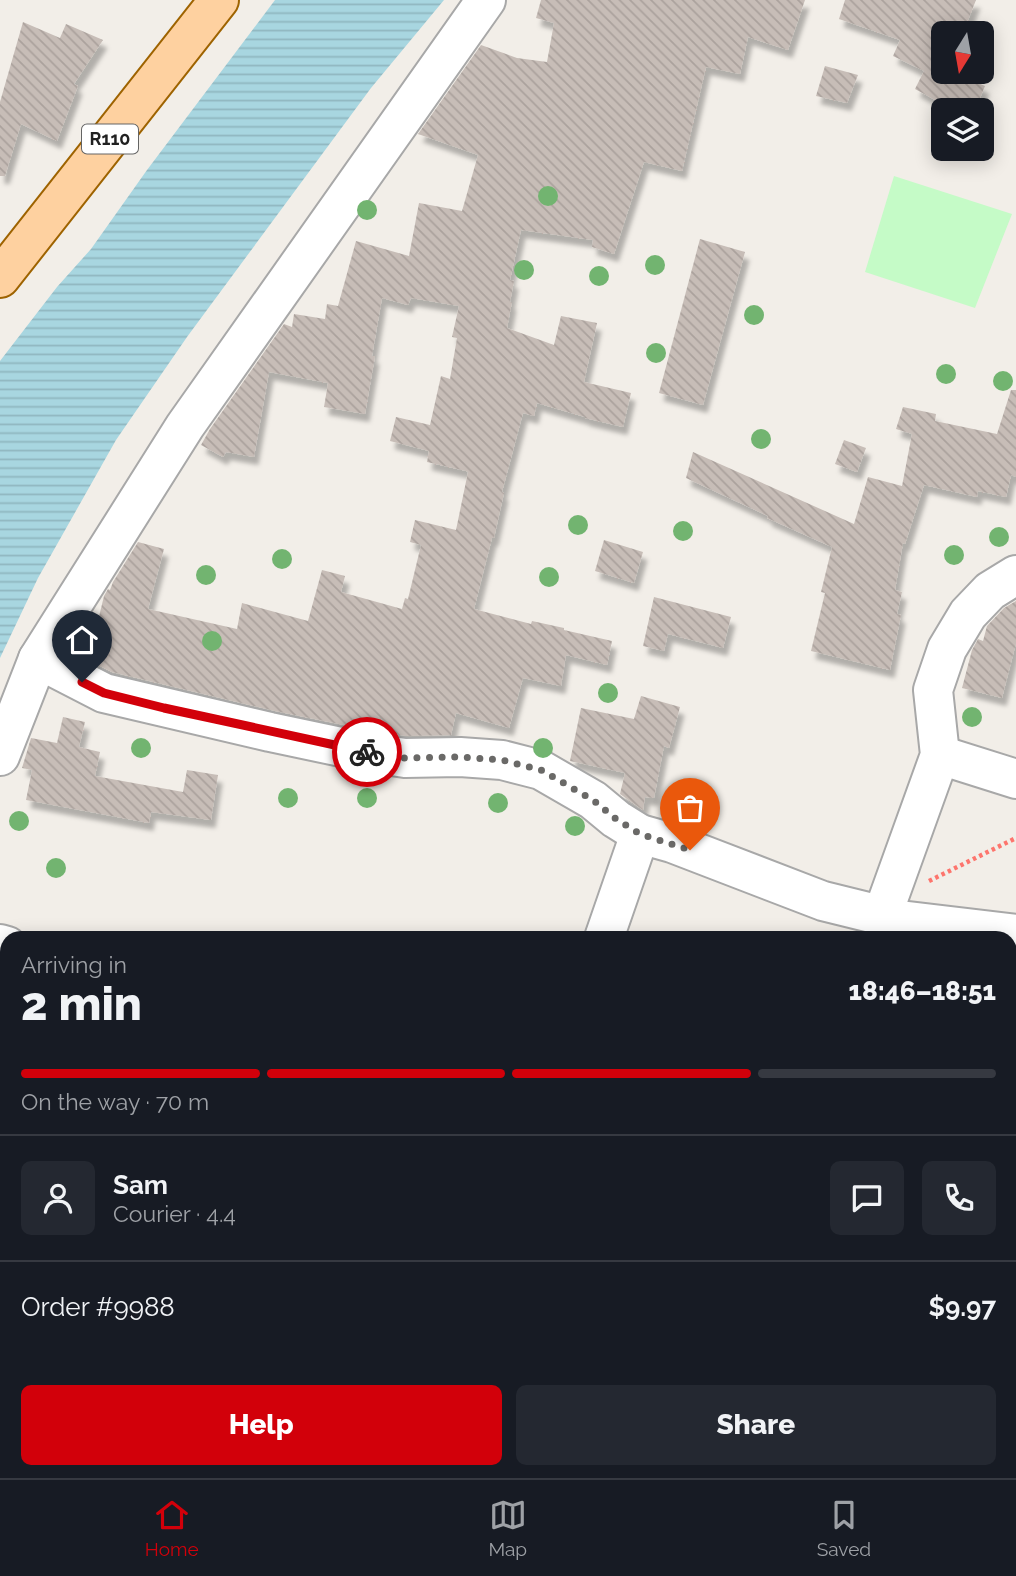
<!DOCTYPE html>
<meta charset="utf-8">
<style>
:root{--surface:#171b24;--page:#242831;--text:#f1f3f6;--muted:#9ea1a6;--line:#363941;--accent:#d2000a}
body{margin:0;font-family:Raleway,sans-serif;background:var(--page);color:var(--text);height:100vh;display:flex;flex-direction:column;font-size:26px;white-space:nowrap}
*{box-sizing:border-box;margin:0}
p{font-size:23px;color:var(--muted)}
.icon{flex:none;width:38px;height:38px;fill:none;stroke:currentColor;stroke-width:2;stroke-linecap:round;stroke-linejoin:round}
.map{position:relative;flex:1;overflow:hidden}
.panel{position:absolute;left:0px;top:931px;width:1017px;height:548px;display:flex;flex-direction:column;background:var(--surface);border-radius:21px 21px 0 0;box-shadow:0 4px 18px #0003}
.panel>*{flex:none}
.needle{width:46px;rotate:191deg}
.buttons{position:absolute;left:931px;top:21px;display:grid;gap:14px}
.buttons a{display:grid;place-items:center;width:63px;height:63px;border-radius:10px;background:var(--surface);box-shadow:0 4px 18px #0003;font-size:35px}
.pin{position:absolute;display:grid;place-items:center;width:60px;height:60px;color:#fff;margin:-72px -30px;border-radius:50% 50% 50% 0;rotate:-45deg;box-shadow:0 0 7px #0007}
.pin .icon{rotate:45deg}
.courier{position:absolute;display:grid;place-items:center;width:70px;height:70px;margin:-35px;border:5px solid #d2000a;border-radius:50%;background:#fff;color:#222;box-shadow:0 2px 9px #0007}
.summary em{font-style:normal;font-weight:800}
.summary div{display:flex;flex-direction:column-reverse}
.summary{display:flex;align-items:center;justify-content:space-between;height:119px;padding:0 21px}
h1{font-size:46px;font-weight:800;line-height:52px}
.bar{display:grid;grid-template-columns:repeat(4,1fr);gap:10px 7px;align-content:center;height:84px;padding:0 21px}
.bar i{height:9px;border-radius:5px;background:var(--line)}
.bar .active{background:var(--accent)}
.bar p{grid-column:span 4}
.line{display:flex;align-items:center;gap:18px;padding:0 21px;border-top:2px solid var(--line)}
.line div{flex:1}
.round{display:grid;place-items:center;flex:none;width:74px;height:74px;border-radius:10px;background:var(--page)}
.cta{display:flex;gap:14px;margin-top:auto;padding:14px 21px}
.cta a{flex:1;height:80px;border-radius:10px;background:var(--accent);color:#fff;font-size:28px;font-weight:800;line-height:80px;text-align:center}
.cta a+a{background:var(--page);color:var(--text)}
.menu{display:flex;justify-content:space-around;align-items:center;height:98px;border-top:2px solid var(--line);background:var(--surface);font-size:19px;color:var(--muted)}
.menu a{display:grid;justify-items:center;gap:4px}
.menu .active{color:var(--accent)}
.map>svg:first-child{display:block}
.park{fill:#c5fbc7}
.water{fill:url(#water-rules)}
.building{fill:url(#building-back-hatch);filter:url(#shadow)}
.lines{fill:none;stroke-linecap:round;stroke-linejoin:round}
.minor-casing{stroke:#a8a8a8;stroke-width:42}
.major-casing{stroke:#9e6300;stroke-width:42}
.path{stroke:#fd756d;stroke-width:4.5;stroke-dasharray:3.5 3.5;stroke-linecap:butt}
.minor{stroke:#fff;stroke-width:38}
.major{stroke:#fed1a0;stroke-width:38}
.tree{fill:#72b470}
.done{stroke:#6a6967;stroke-width:7;stroke-dasharray:0 12.6}
.route{stroke:#d2000a;stroke-width:9}
.labels{text-anchor:middle;stroke-width:5;stroke-linejoin:round;paint-order:stroke}
.shield{fill:#fff;stroke:#646464;stroke-width:2}
.shield-label{font-size:18px;font-weight:bold;fill:#212121}
</style>
<div class="map">
<svg width="1016" height="1478" viewBox="0 0 1016 1478">
<defs>
<pattern id="water-rules" width="6" height="5" patternUnits="userSpaceOnUse" patternTransform="scale(1.75)"><rect width="6" height="5" fill="#a8d6e0"/><path d="M0 2.5h6" fill="none" stroke="#90b7c0"/></pattern>
<pattern id="building-back-hatch" width="6" height="6" patternUnits="userSpaceOnUse" patternTransform="scale(1.75)"><rect width="6" height="6" fill="#c7bdb7"/><path d="M-1 5l2 2M0 0l6 6M5-1l2 2" fill="none" stroke="#aba29d"/></pattern>
<filter id="shadow"><feDropShadow dx="4.5" dy="8" stdDeviation="2" flood-color="#0004"/></filter>
</defs>
<rect width="100%" height="100%" fill="#f2eee8"/>
<!-- park -->
<path class="park" d="M894 176 1012 214 975 308 865 272Z"/>
<!-- water -->
<path class="water" d="M275 0H444L371 88 187 337 116 440 38 578 0 658V361L57 287 91 249 147 170Z"/>
<!-- building -->
<g class="building">
<path d="M541 0H805L788 50 748 37 740 74 706 67 682 171 644 162 614 254 592 247 593 240 521 230 510 280 514 281 510 302H512L507 328 554 345 561 316 597 323 584 382 631 393 623 427 585 418V417L537 403 534 416 523 413 502 492 504 493 494 538H492L474 609 531 624 532 621 564 628V630L612 641 607 665 566 655 561 686 523 678 509 728 456 713 451 735 406 736 369 730 275 711 112 672 86 659 92 628 96 629 104 596 108 589 110 590 113 582 138 542 164 549 148 609 237 629 242 603 308 621 322 570 345 576 341 592 402 609 405 598 408 599 421 545 410 542 415 520 456 530 468 472 466 471 427 462 429 451 390 441 396 417 430 425 441 376 450 379 457 338 452 337 459 306 411 298 408 305 382 298 372 356H375L365 414 324 407 328 383 269 372 254 457 226 452 223 457 201 445 210 429 284 324 292 327 294 314 325 319 327 304 338 306 356 241 409 256 419 203 462 211 478 155 418 134 481 45 517 58 547 62 554 23 536 18Z"/>
<path d="M845 0H976L963 33H943V72H953L985 86 975 110H933L937 101 915 89 924 71 893 56 900 40 839 19Z"/>
<path d="M23 22 60 38 66 24 103 40 74 84 78 86 57 141 21 124 5 176H0V102Z"/>
<path d="M825 66 858 75 847 103 816 96Z"/>
<path d="M700 239 745 252 703 405 659 393Z"/>
<path d="M1011 390H1016V477L1011 475 1006 497 978 491 977 497 924 485 905 544 903 543 895 590 902 592 897 614 901 615 890 670 811 651 825 593 821 592 832 547 767 518 768 516 686 478 693 452 854 524 868 477 902 486 912 434 896 429 903 407 936 414 935 421 997 434Z"/>
<path d="M844 440 866 448 857 472 835 464Z"/>
<path d="M604 540 643 552 634 583 595 571Z"/>
<path d="M654 597 731 617 723 648 668 634 664 651 643 646Z"/>
<path d="M1016 601V643L1002 698 962 688 972 650 978 639 983 641 987 626 1004 608Z"/>
<path d="M641 696 680 707 669 748 664 746 654 798 645 797 643 810 620 794 625 773 570 761 581 708 634 719Z"/>
<path d="M63 717 85 722 79 747 100 752 95 776 183 792 187 770 218 775 211 820 151 812 149 823 26 800 32 770 22 768 31 738 57 743Z"/>
</g>
<g class="lines">
<defs>
<g id="minor">
<path d="M38 659 104 693 270 732 365 752 405 758 460 757 502 760 541 770 593 800 616 819 640 834 672 843 823 901 900 920 1016 934"/>
<path d="M940 755 1016 779"/>
<path d="M0 756 38 659 185 426 486 0"/>
<path d="M882 916 940 755 933 690 947 649 968 614 990 591 1016 575"/>
<path d="M604 938 640 834"/>
<path d="M0 944 7 946"/>
<path d="M1010 1115H1016"/>
<path d="M0 1176 7 1178"/>
<path d="M1010 1295 1016 1297"/>
<path d="M853 1472 872 1478"/>
<path d="M776 1478 777 1472"/>
</g>
<path id="major" d="M0 278 219 0"/>
</defs>
<!-- minor casing -->
<use href="#minor" class="minor-casing"/>
<!-- major casing -->
<use href="#major" class="major-casing"/>
<!-- path -->
<path class="path" d="M929 881 1016 838"/>
<!-- minor -->
<use href="#minor" class="minor"/>
<!-- major -->
<use href="#major" class="major"/>
</g>
<!-- trees -->
<g class="tree">
<circle cx="548" cy="196" r="10"/>
<circle cx="367" cy="210" r="10"/>
<circle cx="655" cy="265" r="10"/>
<circle cx="524" cy="270" r="10"/>
<circle cx="599" cy="276" r="10"/>
<circle cx="754" cy="315" r="10"/>
<circle cx="656" cy="353" r="10"/>
<circle cx="946" cy="374" r="10"/>
<circle cx="1003" cy="381" r="10"/>
<circle cx="761" cy="439" r="10"/>
<circle cx="578" cy="525" r="10"/>
<circle cx="683" cy="531" r="10"/>
<circle cx="999" cy="537" r="10"/>
<circle cx="954" cy="555" r="10"/>
<circle cx="282" cy="559" r="10"/>
<circle cx="206" cy="575" r="10"/>
<circle cx="549" cy="577" r="10"/>
<circle cx="212" cy="641" r="10"/>
<circle cx="608" cy="693" r="10"/>
<circle cx="972" cy="717" r="10"/>
<circle cx="141" cy="748" r="10"/>
<circle cx="543" cy="748" r="10"/>
<circle cx="288" cy="798" r="10"/>
<circle cx="367" cy="798" r="10"/>
<circle cx="498" cy="803" r="10"/>
<circle cx="19" cy="821" r="10"/>
<circle cx="575" cy="826" r="10"/>
<circle cx="56" cy="868" r="10"/>
</g>
<g class="lines">
<!-- done -->
<path class="done" d="M367 752 405 758 460 757 502 760 541 770 593 800 616 819 640 834 690 850"/>
<!-- route -->
<path class="route" d="M82 682 104 693 164 708 367 752"/>
</g>
<g class="labels">
<!-- shield labels -->
<rect class="shield" x="82" y="124.5" width="56" height="29" rx="5"/>
<g class="shield-label">
<text x="110" y="145">R110</text>
</g>
</g>
</svg>
<div class="buttons">
<a><svg class="needle" viewBox="-14 -14 28 28"><path d="M0-13l5 13h-10z" fill="#e53935"/><path d="M0 13l5-13h-10z" fill="#9ea1a6"/></svg></a>
<a><svg class="icon" aria-label="layers" viewBox="0 0 24 24"><path d="M12 4l9 5-9 5-9-5zM3 14l9 5 9-5"/></svg></a>
</div>
<div class="pin" style="left:690px;top:850px;background:#ea580c"><svg class="icon" aria-label="bag" viewBox="0 0 24 24"><path d="M5 8h14l-1 12H6zM9 8a3 3 0 0 1 6 0"/></svg></div>
<div class="pin" style="left:82px;top:682px;background:#1f2937"><svg class="icon" aria-label="home" viewBox="0 0 24 24"><path d="M3 11l9-7 9 7M6 9v11h12V9"/></svg></div>
<div class="courier" style="left:367px;top:752px"><svg class="icon" aria-label="bike" viewBox="0 0 24 24"><circle cx="6" cy="16" r="4"/><circle cx="18" cy="16" r="4"/><path d="M6 16l4-8h5l3 8M10 8l3 8H6M13 5h3"/></svg></div>
<section class="panel">
<div class="summary"><div><h1>2 min</h1><p>Arriving in</p></div><em>18:46–18:51</em></div>
<div class="bar"><i class="active"></i><i class="active"></i><i class="active"></i><i></i><p>On the way · 70 m</p></div>
<div class="line" style="height:126px"><a class="round"><svg class="icon" aria-label="person" viewBox="0 0 24 24"><circle cx="12" cy="8" r="4"/><path d="M4 21q1-7 8-7t8 7"/></svg></a><div><b>Sam</b><p>Courier · 4.4</p></div><a class="round"><svg class="icon" aria-label="chat" viewBox="0 0 24 24"><path d="M4 5h16v11H9l-5 4z"/></svg></a><a class="round"><svg class="icon" aria-label="phone" viewBox="0 0 24 24"><path d="M5 4h4l2 5-3 2q2 4 5 5l2-3 5 2v4C11 20 4 13 5 4z"/></svg></a></div>
<div class="line" style="height:91px"><div>Order #9988</div><b>$9.97</b></div>
<div class="cta"><a>Help</a><a>Share</a></div>
</section>
</div>
<nav class="menu">
<a class="active"><svg class="icon" aria-label="home" viewBox="0 0 24 24"><path d="M3 11l9-7 9 7M6 9v11h12V9"/></svg>Home</a>
<a><svg class="icon" aria-label="map" viewBox="0 0 24 24"><path d="M3 6l6-2 6 2 6-2v14l-6 2-6-2-6 2zM9 4v14M15 6v14"/></svg>Map</a>
<a><svg class="icon" aria-label="saved" viewBox="0 0 24 24"><path d="M7 4h10v16l-5-4-5 4z"/></svg>Saved</a>
</nav>
